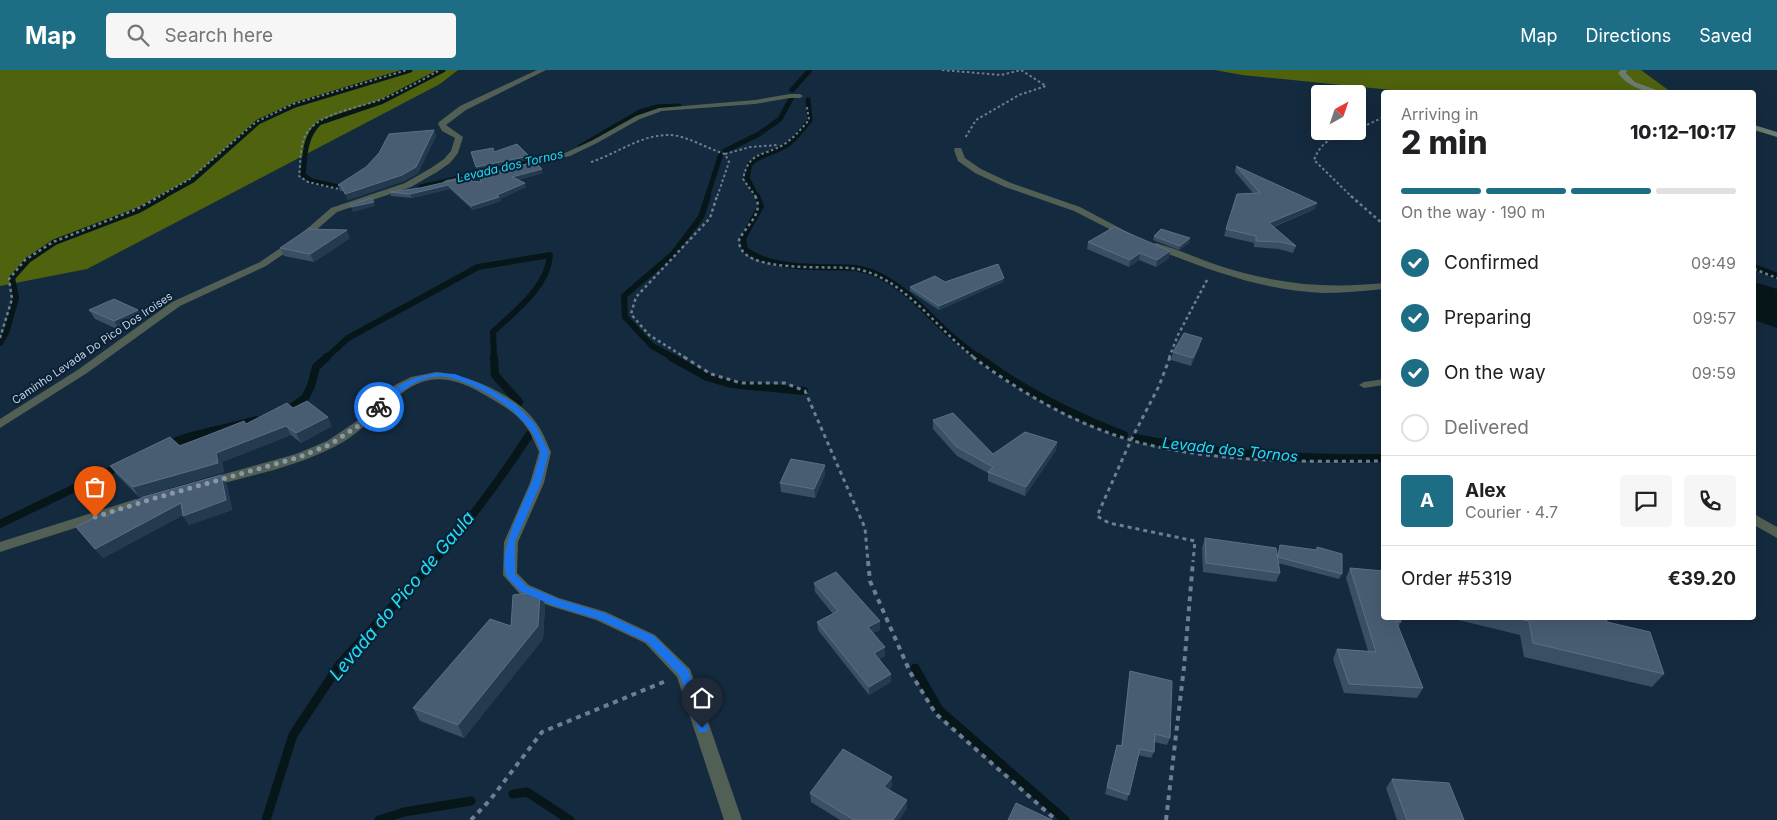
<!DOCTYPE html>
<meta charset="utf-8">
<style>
:root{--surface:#fff;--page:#f6f6f6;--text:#202124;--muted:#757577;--line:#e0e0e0;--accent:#1d6d85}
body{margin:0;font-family:Inter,sans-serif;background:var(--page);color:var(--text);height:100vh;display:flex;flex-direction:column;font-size:19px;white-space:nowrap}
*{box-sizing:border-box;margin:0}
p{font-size:16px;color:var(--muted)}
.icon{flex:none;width:28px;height:28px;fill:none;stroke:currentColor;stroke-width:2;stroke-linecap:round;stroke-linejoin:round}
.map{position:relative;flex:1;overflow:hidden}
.drawer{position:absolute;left:1381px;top:20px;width:375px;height:530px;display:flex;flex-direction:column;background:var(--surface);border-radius:5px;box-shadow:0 5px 20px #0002}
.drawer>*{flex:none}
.needle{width:32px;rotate:40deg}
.buttons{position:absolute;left:1311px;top:15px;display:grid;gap:10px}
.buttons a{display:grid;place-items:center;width:55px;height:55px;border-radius:5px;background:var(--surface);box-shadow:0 5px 20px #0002;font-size:25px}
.pin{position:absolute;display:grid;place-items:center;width:42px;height:42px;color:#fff;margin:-51px -21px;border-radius:50% 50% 50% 0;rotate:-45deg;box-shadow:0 0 5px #0007}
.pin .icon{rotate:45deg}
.courier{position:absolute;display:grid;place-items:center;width:50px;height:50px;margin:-25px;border:4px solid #1a73e8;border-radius:50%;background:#fff;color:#222;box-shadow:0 1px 6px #0007}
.summary em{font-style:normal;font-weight:800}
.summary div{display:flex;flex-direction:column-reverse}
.summary{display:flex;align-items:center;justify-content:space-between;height:85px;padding:0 20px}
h1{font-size:32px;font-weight:800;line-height:38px}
.bar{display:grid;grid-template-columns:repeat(4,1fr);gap:8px 5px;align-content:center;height:60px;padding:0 20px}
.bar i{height:6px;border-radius:4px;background:var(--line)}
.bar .current{background:var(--accent)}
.bar p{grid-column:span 4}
.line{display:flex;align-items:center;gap:12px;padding:0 20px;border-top:1px solid var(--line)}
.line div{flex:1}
.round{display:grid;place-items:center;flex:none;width:52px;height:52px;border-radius:5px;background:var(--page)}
ol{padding:0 20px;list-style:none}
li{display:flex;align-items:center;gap:15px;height:55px}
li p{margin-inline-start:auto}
li .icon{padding:5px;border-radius:50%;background:var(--accent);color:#fff;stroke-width:4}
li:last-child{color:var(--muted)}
li i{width:28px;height:28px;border:2px solid var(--line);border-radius:50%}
header{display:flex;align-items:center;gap:30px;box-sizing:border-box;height:70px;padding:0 25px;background:var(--accent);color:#fff}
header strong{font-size:24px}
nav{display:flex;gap:28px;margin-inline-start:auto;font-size:18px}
.search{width:350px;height:45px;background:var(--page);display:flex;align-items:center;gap:12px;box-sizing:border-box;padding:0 18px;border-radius:5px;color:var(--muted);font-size:19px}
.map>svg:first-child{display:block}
.forest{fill:#4f620d}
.water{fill:#071618}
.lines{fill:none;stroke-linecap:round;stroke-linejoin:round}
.stream-far3{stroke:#071618;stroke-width:5}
.stream-far2{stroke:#071618;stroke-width:6}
.stream-far1{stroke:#071618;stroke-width:8}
.stream{stroke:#071618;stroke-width:9}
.path-far3{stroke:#6d7f90;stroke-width:2;stroke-dasharray:2.5 2.5;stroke-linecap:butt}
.path-far2{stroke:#6d7f90;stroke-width:2.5;stroke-dasharray:3 3;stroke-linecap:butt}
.path-far1{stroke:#6d7f90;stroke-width:3;stroke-dasharray:4 4;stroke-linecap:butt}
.path{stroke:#6d7f90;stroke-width:4;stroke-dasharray:5 5;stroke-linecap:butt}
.lane{fill:#525f55;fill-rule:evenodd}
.street{fill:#525f55;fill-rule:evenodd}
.secondary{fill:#6a7d6e;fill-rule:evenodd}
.wall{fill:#394f64}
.shaded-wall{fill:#243a4f}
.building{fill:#485d72;stroke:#5c7084}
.route{fill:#1a73e8}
.done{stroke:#8898a9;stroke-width:5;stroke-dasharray:0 9}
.labels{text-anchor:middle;stroke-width:4;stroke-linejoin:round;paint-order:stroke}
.far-street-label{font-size:11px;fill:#c7d4e2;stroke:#0a2034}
.far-water-label{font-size:12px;font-style:italic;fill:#23ddf5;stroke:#0a2034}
.water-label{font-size:15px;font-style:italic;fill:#23ddf5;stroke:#0a2034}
.near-water-label{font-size:18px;font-style:italic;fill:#23ddf5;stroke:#0a2034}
</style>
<header>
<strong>Map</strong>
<div class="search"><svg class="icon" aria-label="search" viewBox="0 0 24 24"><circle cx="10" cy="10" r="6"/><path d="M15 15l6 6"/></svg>Search here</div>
<nav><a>Map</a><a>Directions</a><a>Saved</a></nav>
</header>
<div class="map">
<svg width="1777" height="750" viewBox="0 0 1777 750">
<rect width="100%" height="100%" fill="#142a3e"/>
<!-- forest -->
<g class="forest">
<path d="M0 0H458L440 14 87 199 0 216Z"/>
<path d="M1215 0H1641L1671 22H1411L1242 5Z"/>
</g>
<!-- water -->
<path class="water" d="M1754 212 1777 219V258L1754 250Z"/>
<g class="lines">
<!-- stream-far3 -->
<g class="stream-far3">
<path d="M792 20 810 0"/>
<path d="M580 77 640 42 657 37 679 36"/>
<path d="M725 81 759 64 780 49 792 27"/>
<path d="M421 117 558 85"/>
<path d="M347 119 312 111 303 105C305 86 304 68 319 53L381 32 443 0"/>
<path d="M162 127 193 110 258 52 295 35 410 0"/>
<path d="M707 127 721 84"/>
<path d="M757 127 747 108 750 94C760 84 774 83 785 76 796 70 802 59 810 50L808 30"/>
</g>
<!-- stream-far2 -->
<g class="stream-far2">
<path d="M757 126 761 136 743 168 745 180C776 201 820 196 856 198 896 205 921 238 949 264 959 273 969 280 979 288"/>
<path d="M1754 197 1777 206"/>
<path d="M0 273 6 263 16 228 12 208 28 190 55 172 139 140 164 126"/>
<path d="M326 288 348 268 478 197 550 185C548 217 515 241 493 262L494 288"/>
<path d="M674 288 652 276 625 247 624 226 673 184 701 147 708 126"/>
</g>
<!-- stream-far1 -->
<g class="stream-far1">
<path d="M494 287 495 305 519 332"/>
<path d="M671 287 707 307 731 314 804 321"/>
<path d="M978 287C1022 320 1073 345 1124 365"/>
<path d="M289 339 305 328 311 316 316 297 327 287"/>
<path d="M1136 368C1218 385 1300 389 1384 388"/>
<path d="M167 375C195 362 227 359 256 350"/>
<path d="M0 454 122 395"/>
<path d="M433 492C469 452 500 410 529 365"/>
</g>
<!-- stream -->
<g class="stream">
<path d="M915 598 939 640 1065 750"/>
<path d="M513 724 527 722 570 750"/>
<path d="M266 750 293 665 340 594 434 491"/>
<path d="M379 750 404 742 471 731"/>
</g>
<!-- path-far3 -->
<g class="path-far3">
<path d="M942 0 1001 5 1021 0 1046 16 1019 25 976 50 965 68"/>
<path d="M1358 59 1384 47"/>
<path d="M1350 61C1332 67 1321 72 1314 90L1352 127"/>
<path d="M725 84 750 77 778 75"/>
<path d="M591 92C619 83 647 60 678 66 694 70 709 79 725 84L729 92 717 127"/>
<path d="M343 120 308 112 299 106C301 92 299 73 308 61 323 42 363 37 385 28 404 20 422 10 440 0"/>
<path d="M158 127 190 109 256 52 293 34 407 0"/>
<path d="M756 127 743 109C749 81 762 87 783 75 793 69 801 59 809 50L807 37"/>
</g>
<!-- path-far2 -->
<g class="path-far2">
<path d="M755 126C765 143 746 155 739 170 738 206 833 194 857 199 906 209 937 260 975 288"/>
<path d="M1351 126 1384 155"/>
<path d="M1754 199 1777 208"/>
<path d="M0 268 12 229 9 209 25 190 53 172 137 139 160 126"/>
<path d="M686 288 649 265 631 244 636 227 710 148 717 126"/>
<path d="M1169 288 1178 265 1207 210"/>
</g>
<!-- path-far1 -->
<g class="path-far1">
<path d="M684 287 711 304 741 313H785L805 321 865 458 868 492"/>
<path d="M973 287C1013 317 1061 346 1109 363 1191 393 1297 392 1384 391"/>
<path d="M1170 287 1159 316 1131 370 1097 446 1109 453 1195 471 1193 492"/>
</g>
<!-- path -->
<g class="path">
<path d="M868 491 870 511 910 602 936 644 1056 750"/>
<path d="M471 750 490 730 542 662 666 611"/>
<path d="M1166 750 1184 597 1193 491"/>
</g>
<!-- lane -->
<g class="lane">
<path d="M790 24H800L803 26 800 28H790L755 34 662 41 640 49 597 73 570 86 524 97 521 95 565 83 593 70 636 46 659 38 755 30Z"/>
<path d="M491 101 493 102V104L446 114 443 112 446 110Z"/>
<path d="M1384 309V315L1364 318 1359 315 1364 312Z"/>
</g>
<!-- street -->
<g class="street">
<path d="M537 0H546L466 40 446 55 463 67 458 83 450 93 437 102 411 117 337 142 307 168 266 196 180 236 87 303 0 358V349L79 299 172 232 260 192 301 164 331 138 405 113 431 98 444 89 451 81 455 68 442 61 438 54 439 52 460 36Z"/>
<path d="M955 78H961L965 88 981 99 1011 113 1080 137 1133 165 1128 168 1125 167 1074 141 1005 117 975 103 958 91 954 80Z"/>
<path d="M1156 173C1177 179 1197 188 1217 195 1275 214 1324 219 1384 213V219C1363 221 1343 223 1323 223 1263 221 1207 199 1153 178L1151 176Z"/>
<path d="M436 302C468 304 519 326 537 354 543 362 547 373 551 382L544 413 518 472 517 503 529 515 559 528 606 542 655 565 690 599 742 750H724L677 607 645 573 596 550 550 536 519 523 503 505 504 472 530 413 539 382C535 374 532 365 527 358 517 342 498 333 483 324 408 279 391 349 334 377 295 397 250 406 208 417L203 416 201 413 203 410 296 384 327 371 357 351 395 315 411 307Z"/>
<path d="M136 429 141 431 143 434 141 437 0 482V472Z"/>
<path d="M1754 444 1777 457V468L1754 455Z"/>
</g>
<!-- secondary -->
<g class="secondary">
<path d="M1621 0H1627L1626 3 1635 12 1662 22C1646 24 1627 16 1618 3Z"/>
<path d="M1754 55 1777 62V67L1754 60Z"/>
</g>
</g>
<!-- wall -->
<g class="wall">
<path d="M434 60 436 66 418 103 404 111 348 130 344 121H340L338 115Z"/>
<path d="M1236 96 1315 139 1274 157 1296 176 1293 183 1279 179 1254 177V173L1224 166 1226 159 1253 123 1235 102Z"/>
<path d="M543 103 518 110 526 117 500 129 501 131 473 140 450 119 412 128 391 126 390 122 481 112Z"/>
<path d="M1154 166 1189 173 1179 180 1153 170Z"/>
<path d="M350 168 314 192 284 186 280 178Z"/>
<path d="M1088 172 1169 188 1156 197 1139 190 1129 197 1087 179Z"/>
<path d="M1004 208 1003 212 939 240 910 221V217Z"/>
<path d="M89 240H138L143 248 119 260 95 249Z"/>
<path d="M1200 276 1191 296 1171 290 1173 282Z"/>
<path d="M293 338 332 356 301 373 291 365 222 392 224 402 139 427 117 405 110 396 180 376Z"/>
<path d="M933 350 993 384 1057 372 1056 380 1025 426 988 411V403L957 386 933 359Z"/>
<path d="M825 395V404L815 428 781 422 780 413Z"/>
<path d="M227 415 232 440 189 455 183 445 103 488 76 457 105 447Z"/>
<path d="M1205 468 1277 485 1280 475 1316 480 1317 477 1342 504 1339 509 1278 493 1280 503 1276 512 1203 502 1202 478Z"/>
<path d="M1350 498 1401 552 1398 558 1423 618 1417 628 1344 623 1333 589 1337 579 1368 581 1346 508Z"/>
<path d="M814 513 880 560 873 563 885 586 879 589 891 604V612L869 625 818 560 817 552 833 544 815 522Z"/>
<path d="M540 523 545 536 543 569 464 668 420 651 413 638 511 556Z"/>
<path d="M1454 548H1606L1607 552 1664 604 1652 617 1524 587 1520 565 1454 549Z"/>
<path d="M1130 601 1170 668 1167 675 1154 672V682L1151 688 1138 685 1127 731 1105 724 1117 675 1121 676 1129 608Z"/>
<path d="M1392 709 1464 750H1397L1386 718Z"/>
<path d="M892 716 889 719 907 738 899 750H840L811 732 810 723Z"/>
</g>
<!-- shaded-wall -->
<g class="shaded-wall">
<path d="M434 60 436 66 418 103 404 111 348 130 345 124Z"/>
<path d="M529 86 530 90 478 101 476 97Z"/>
<path d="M542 99 543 103 513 111 512 107Z"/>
<path d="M525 113 526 117 500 129 501 131 473 140 471 136Z"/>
<path d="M448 115 450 119 412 128 410 124Z"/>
<path d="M374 132 375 136 353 142 351 137Z"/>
<path d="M1317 133 1315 139 1267 159 1269 153Z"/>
<path d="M347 160 350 168 314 192 310 184Z"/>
<path d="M1190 168 1189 173 1179 180 1180 176Z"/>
<path d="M1170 181 1169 188 1156 197 1157 190Z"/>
<path d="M1140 183 1139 190 1129 197 1130 190Z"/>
<path d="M1004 208 1003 212 939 240V236Z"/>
<path d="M138 240 143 248 119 260 114 251Z"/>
<path d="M1202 268 1200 276 1191 296 1193 288Z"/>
<path d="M328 347 332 356 301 373 296 363Z"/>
<path d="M286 356 291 365 222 392 224 402 139 427 133 417 216 383Z"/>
<path d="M1057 372 1056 380 1025 426 1026 417Z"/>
<path d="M825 395V404L815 428 814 419Z"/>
<path d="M221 405 227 415 232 440 189 455 183 446Z"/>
<path d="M181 433 187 443 103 488 95 479Z"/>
<path d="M540 523 545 536 543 569 464 668 458 655Z"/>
<path d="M880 551V560L868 566V557Z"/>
<path d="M885 577V586L874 592V583Z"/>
<path d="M891 604V612L869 625V617Z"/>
<path d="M892 707V716L885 726 884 717Z"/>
<path d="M907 730V738L899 750H893Z"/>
</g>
<!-- building -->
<g class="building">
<path d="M434 60 416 97 402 105 345 124 341 115H338L366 97 379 83 389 64Z"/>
<path d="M517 74 529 86 476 97 471 82 493 78 494 82Z"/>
<path d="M535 92 542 99 512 107 525 113 497 125 499 127 471 136 448 115 410 124 390 122 420 118 459 109 481 112 479 105Z"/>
<path d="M1236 96 1317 133 1269 153 1296 176 1281 172 1256 171V166L1226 159 1237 124 1260 123Z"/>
<path d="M371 128 374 132 351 137 350 135Z"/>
<path d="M1114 157 1170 181 1157 190 1140 183 1130 190 1088 172Z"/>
<path d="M308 159 347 160 310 184 280 178Z"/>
<path d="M1161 159 1190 168 1180 176 1154 166Z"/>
<path d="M998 194 1004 208 939 236 910 217 935 206 945 212Z"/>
<path d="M114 229 138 240 114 251 89 240Z"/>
<path d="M1184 263 1202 268 1193 288 1173 282Z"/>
<path d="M307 331 328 347 296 363 286 356 216 383 218 393 133 417 110 396 170 367 180 376 244 351 246 354 287 333 293 338Z"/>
<path d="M953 343 993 384 1025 362 1057 372 1026 417 988 402 993 397 957 377 933 350Z"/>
<path d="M791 389 825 395 814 419 780 413Z"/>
<path d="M221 405 226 430 183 446 181 433 95 479 76 457 102 444 105 447 143 427Z"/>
<path d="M1205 468 1276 478 1280 503 1206 493Z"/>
<path d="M1280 475 1317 480V477L1342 484V504L1278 487Z"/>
<path d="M1350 498 1384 501V548H1400L1401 552 1396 551 1423 618 1349 614 1337 579 1376 582Z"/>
<path d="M836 502 880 551 868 557 885 577 874 583 891 604 869 617 817 552 838 541 814 513Z"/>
<path d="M537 522 540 523 538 556 458 655 413 638 490 549 511 556 513 525Z"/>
<path d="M1514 548H1606L1607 552 1650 562 1664 604 1533 573 1529 551Z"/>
<path d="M1130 601 1172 611 1170 668 1155 664 1154 682 1140 679 1129 725 1107 717 1117 675 1122 676Z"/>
<path d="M843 679 892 707 884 717 907 730 893 750H854L810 723Z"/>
<path d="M1392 709 1449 713 1464 750H1407Z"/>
<path d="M1016 733 1052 750H1008Z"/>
</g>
<!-- route -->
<path class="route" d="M436 303 455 304 483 315 515 334 535 354 549 382 541 413 515 472V504L527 516 558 529 604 543 654 566 688 600 708 658 706 662H699L680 606 647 572 598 549 552 535 520 521 507 507C495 477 528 430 536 399 537 394 541 386 540 381 537 367 527 355 518 346 501 329 475 315 452 308 422 301 401 321 382 339L375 337C394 315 408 308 436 303Z"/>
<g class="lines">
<!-- done -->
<path class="done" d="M95 447 152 429 300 387 331 374 361 354 379 337"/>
</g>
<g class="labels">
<!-- far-street labels -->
<g class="far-street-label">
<text transform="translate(92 278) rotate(-34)" y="4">Caminho Levada Do Pico Dos Iroises</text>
</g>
<!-- far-water labels -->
<g class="far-water-label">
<text transform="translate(510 96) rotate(-13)" y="4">Levada dos Tornos</text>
</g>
<!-- water labels -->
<g class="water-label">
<text transform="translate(1230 380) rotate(6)" y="5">Levada dos Tornos</text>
</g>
<!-- near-water labels -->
<g class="near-water-label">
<text transform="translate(402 526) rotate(-50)" y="6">Levada do Pico de Gaula</text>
</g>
</g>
</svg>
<div class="buttons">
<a><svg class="needle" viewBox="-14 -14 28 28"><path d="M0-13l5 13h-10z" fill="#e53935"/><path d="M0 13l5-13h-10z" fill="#757577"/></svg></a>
</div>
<div class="pin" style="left:95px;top:447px;background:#ea580c"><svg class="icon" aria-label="bag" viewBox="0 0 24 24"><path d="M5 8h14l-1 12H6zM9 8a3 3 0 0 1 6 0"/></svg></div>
<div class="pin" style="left:702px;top:658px;background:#1f2937"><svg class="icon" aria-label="home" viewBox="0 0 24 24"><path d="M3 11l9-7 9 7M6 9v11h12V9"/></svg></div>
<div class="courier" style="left:379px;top:337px"><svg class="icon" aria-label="bike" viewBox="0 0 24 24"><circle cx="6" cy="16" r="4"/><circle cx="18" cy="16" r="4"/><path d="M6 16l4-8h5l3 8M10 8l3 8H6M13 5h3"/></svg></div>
<section class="drawer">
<div class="summary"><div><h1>2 min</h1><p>Arriving in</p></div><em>10:12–10:17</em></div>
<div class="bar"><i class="current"></i><i class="current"></i><i class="current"></i><i></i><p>On the way · 190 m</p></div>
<ol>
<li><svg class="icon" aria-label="check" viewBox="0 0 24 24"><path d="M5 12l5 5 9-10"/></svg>Confirmed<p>09:49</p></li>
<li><svg class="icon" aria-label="check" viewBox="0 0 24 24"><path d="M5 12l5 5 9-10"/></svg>Preparing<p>09:57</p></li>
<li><svg class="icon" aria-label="check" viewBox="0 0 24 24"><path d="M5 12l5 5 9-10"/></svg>On the way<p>09:59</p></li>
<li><i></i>Delivered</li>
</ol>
<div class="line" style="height:90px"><b class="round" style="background:var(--accent);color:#fff">A</b><div><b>Alex</b><p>Courier · 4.7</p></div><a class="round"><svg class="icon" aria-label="chat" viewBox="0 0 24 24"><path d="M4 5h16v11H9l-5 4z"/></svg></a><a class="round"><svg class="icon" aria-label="phone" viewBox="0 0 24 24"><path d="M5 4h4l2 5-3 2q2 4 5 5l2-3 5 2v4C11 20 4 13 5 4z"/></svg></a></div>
<div class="line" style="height:65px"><div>Order #5319</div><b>€39.20</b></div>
</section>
</div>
